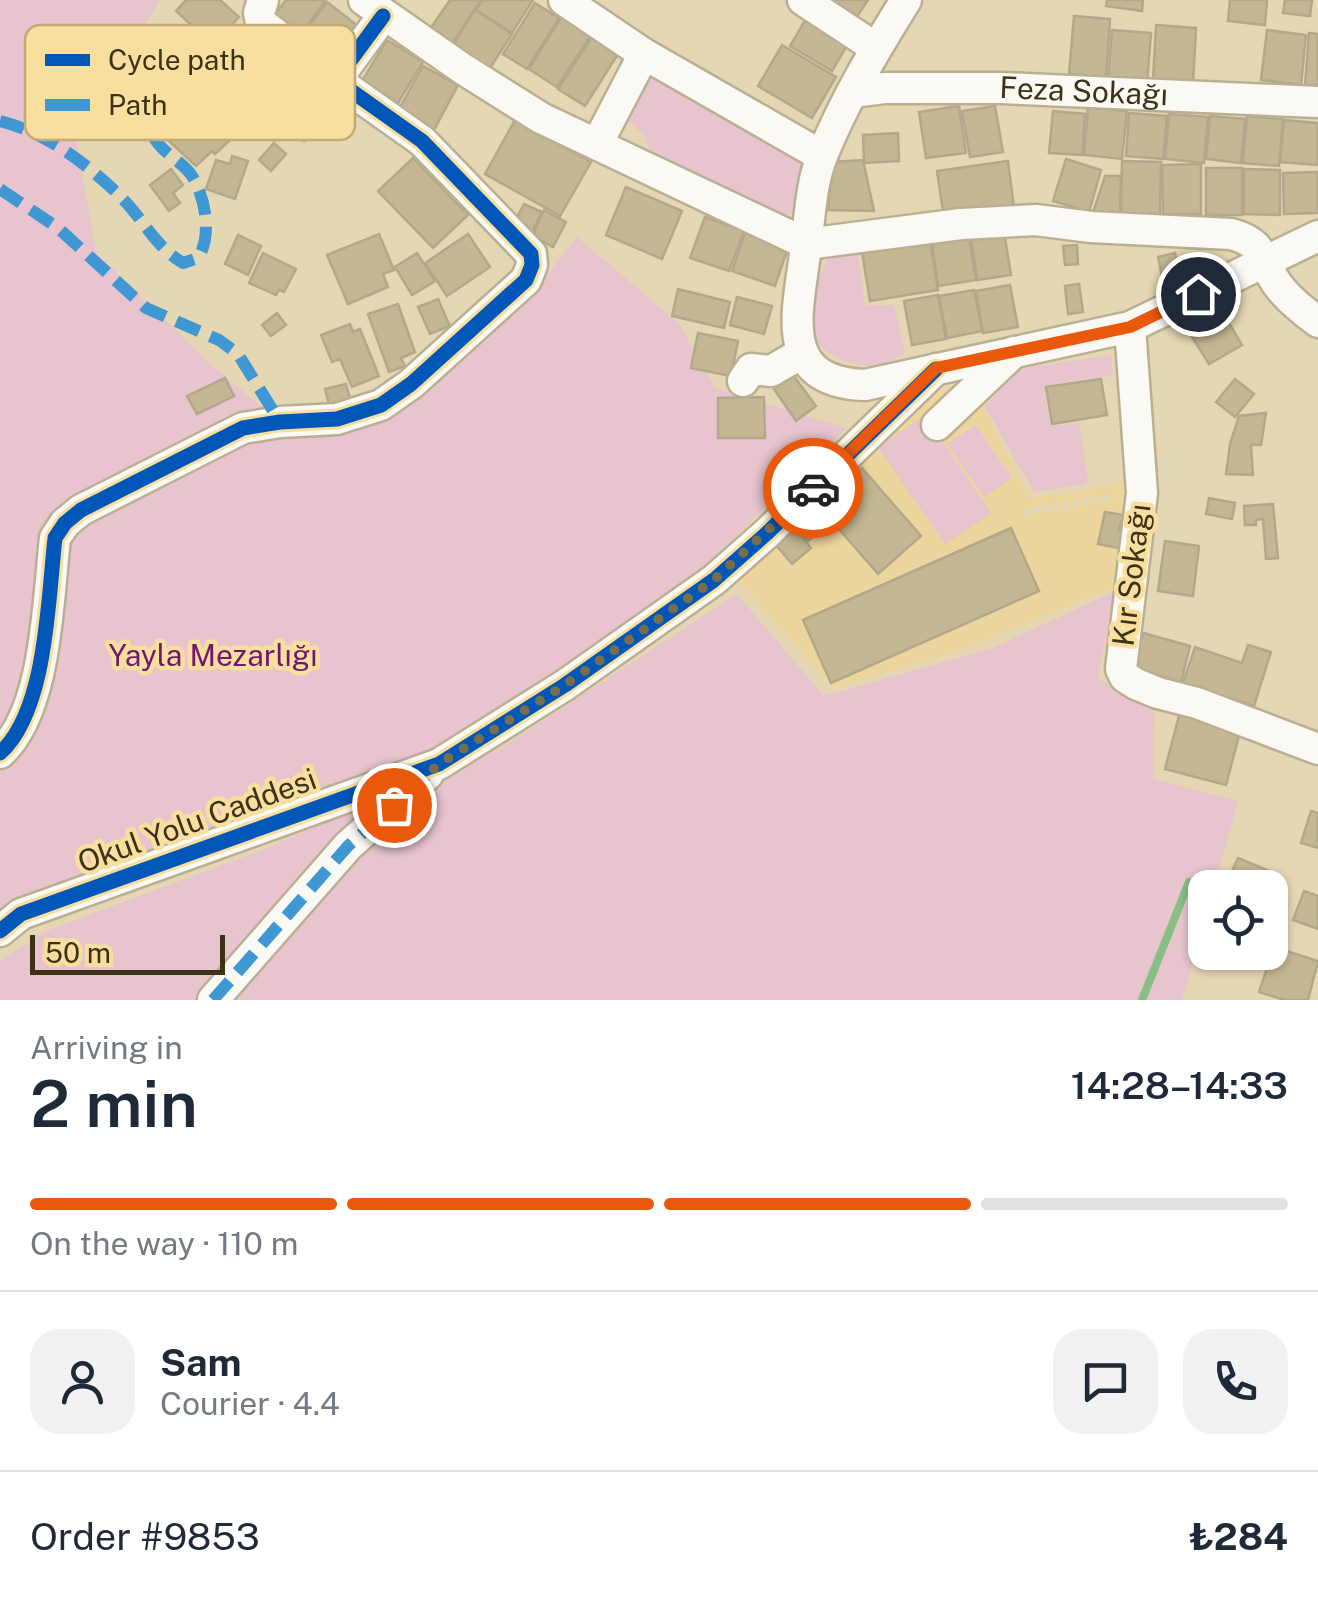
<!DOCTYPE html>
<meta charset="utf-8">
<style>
:root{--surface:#fff;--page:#f2f2f3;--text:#1f2937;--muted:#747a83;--line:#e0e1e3;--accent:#ea580c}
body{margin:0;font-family:"Public Sans",sans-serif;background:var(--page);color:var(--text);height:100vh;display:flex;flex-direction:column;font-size:38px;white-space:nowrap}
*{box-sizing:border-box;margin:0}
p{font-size:32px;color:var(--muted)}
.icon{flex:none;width:55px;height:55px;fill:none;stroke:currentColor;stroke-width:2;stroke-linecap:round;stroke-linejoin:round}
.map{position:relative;height:1000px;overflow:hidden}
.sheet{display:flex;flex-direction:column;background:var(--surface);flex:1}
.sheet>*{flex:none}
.controls{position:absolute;left:1188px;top:870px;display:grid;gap:20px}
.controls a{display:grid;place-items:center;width:100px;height:100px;border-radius:20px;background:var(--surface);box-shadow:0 2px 8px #0004;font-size:50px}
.scale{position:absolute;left:30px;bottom:25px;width:195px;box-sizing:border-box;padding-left:10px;border:5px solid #3c3218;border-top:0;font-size:28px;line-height:35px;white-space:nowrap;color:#3c3218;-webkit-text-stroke:8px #f9df9f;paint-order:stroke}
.pin{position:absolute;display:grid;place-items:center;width:85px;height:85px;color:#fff;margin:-42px;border:5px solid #fff;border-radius:50%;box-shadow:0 2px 10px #0007}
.courier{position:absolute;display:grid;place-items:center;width:100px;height:100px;margin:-50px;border:8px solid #ea580c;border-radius:50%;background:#fff;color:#222;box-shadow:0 2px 12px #0007}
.summary em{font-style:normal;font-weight:600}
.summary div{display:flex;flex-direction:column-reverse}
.summary{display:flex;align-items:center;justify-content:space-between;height:170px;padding:0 30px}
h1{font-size:65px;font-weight:600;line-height:75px}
.bar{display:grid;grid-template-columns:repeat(4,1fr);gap:15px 10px;align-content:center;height:120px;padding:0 30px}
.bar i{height:12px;border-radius:8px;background:var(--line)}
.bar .current{background:var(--accent)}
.bar p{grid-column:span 4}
.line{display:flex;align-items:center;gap:25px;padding:0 30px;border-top:2px solid var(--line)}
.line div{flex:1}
.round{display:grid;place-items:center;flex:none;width:105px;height:105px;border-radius:30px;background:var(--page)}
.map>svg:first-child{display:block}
.built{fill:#edd69e}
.green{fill:#e7c4ce}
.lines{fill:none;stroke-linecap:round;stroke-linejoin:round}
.stream{stroke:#86be83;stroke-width:8}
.building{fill:#c5b793;stroke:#b2a88b;stroke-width:2.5}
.minor-casing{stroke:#bbaf93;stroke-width:35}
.path{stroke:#dcd8cc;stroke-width:5;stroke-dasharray:5 5;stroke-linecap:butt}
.minor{stroke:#fbf9f4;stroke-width:30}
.quiet{stroke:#3f97d4;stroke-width:12;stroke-dasharray:25 12;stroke-linecap:butt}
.cycleway-casing{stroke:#f9df9f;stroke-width:21}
.cycleway{stroke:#0057b8;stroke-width:15}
.done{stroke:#776c4e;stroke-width:10;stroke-dasharray:0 18}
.route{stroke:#ea580c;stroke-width:12}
.labels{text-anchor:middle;stroke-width:9;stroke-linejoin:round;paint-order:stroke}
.street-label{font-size:30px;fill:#3c3218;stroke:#f9df9f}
.park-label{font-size:30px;fill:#701770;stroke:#f9df9f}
.key{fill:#f9df9f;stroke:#c0ab76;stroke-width:2.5}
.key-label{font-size:28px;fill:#3c3218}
</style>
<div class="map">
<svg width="1318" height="1000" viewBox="0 0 1318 1000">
<rect width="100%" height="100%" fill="#e5d7b3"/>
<!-- built -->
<path class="built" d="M968 377 1024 488 1035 498 1087 490 1125 479 1127 551 1116 587 958 651 834 688 735 578 912 406Z"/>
<!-- green -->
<g class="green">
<path d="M0 0H160L75 133 96 253 215 368 297 436 374 420 533 292 577 237 679 324 715 388 846 428 711 561 529 700 476 735 0 915Z"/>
<path d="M657 72 802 161 791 214 778 217 684 172 650 153 645 136 623 116 642 73Z"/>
<path d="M858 253 865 305H894L905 354C898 357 890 362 883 364 852 371 808 352 808 316 808 295 820 275 829 257Z"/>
<path d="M1111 355 1113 375 1044 386 1050 426 1079 423 1088 480 1086 484 1034 492 985 407 1009 379 1025 368Z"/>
<path d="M925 415 991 513 945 544 878 447Z"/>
<path d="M976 425 1012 478 984 497 947 444Z"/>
<path d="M1115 591 1098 678 1154 709 1153 779 1238 801 1214 887 1205 888V918L1182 1000H0V960L49 930 249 855 498 750 737 594 824 696 993 648Z"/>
</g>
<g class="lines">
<!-- stream -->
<path class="stream" d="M1142 1000 1189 882"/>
</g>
<!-- building -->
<g class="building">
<path d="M186 0H220L239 17 213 45 176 11Z"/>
<path d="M286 0H323L325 1 299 37 273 17Z"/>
<path d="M450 0H481L452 44 430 29Z"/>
<path d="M482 0H533L512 33 476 10Z"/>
<path d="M817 0H868L852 24Z"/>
<path d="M1107 0H1143L1142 11 1106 6Z"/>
<path d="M1230 0H1267L1265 25 1228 21Z"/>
<path d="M1285 0H1312L1310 16 1283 13Z"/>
<path d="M327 2 359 27 332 62 300 38Z"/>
<path d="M535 3 559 18 527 69 503 54Z"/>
<path d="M475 10 512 34 490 68 453 44Z"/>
<path d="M810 12 852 37 832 71 790 46Z"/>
<path d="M562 16 591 35 557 87 529 69Z"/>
<path d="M1074 16 1110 19 1106 77 1069 74Z"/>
<path d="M250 20 276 45 243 80 217 55Z"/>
<path d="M1156 25 1196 28 1193 84 1153 81Z"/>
<path d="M1112 30 1151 33 1147 84 1108 80Z"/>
<path d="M1267 30 1306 35 1301 85 1261 80Z"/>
<path d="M1309 33 1318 34V87L1305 86Z"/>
<path d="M592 37 618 54 585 106 558 89Z"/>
<path d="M387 40 423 62 398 103 362 81Z"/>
<path d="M782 45 836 77 812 118 758 86Z"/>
<path d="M423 66 458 85 434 130 398 111Z"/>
<path d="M304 74 337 101 304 141 271 114Z"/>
<path d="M153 76 176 101 197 82 241 130 215 154 212 151 196 166 159 132 127 85Z"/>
<path d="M959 106 966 153 926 158 919 112Z"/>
<path d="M995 106 1003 152 970 157 962 111Z"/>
<path d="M1088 107 1127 111 1122 159 1084 155Z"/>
<path d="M1053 111 1085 114 1082 155 1049 153Z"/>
<path d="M1129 113 1167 116 1163 159 1126 156Z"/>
<path d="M1169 114 1208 117 1204 163 1165 159Z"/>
<path d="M1210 116 1245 119 1241 163 1206 159Z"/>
<path d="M1247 116 1283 119 1279 166 1243 163Z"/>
<path d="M515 120 591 162 560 216 485 174Z"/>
<path d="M1284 120 1318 123V165L1280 162Z"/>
<path d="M898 133 899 161 864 163 863 135Z"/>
<path d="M274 143 286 154 271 171 259 160Z"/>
<path d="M232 156 248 161 235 199 206 189 216 160 230 164Z"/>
<path d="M413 158 468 215 433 248 378 191Z"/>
<path d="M1066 159 1101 170 1089 212 1053 201Z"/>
<path d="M863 160 874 211 828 210 832 162Z"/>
<path d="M1008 161 1014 208 944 218 937 171Z"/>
<path d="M1122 161 1161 162 1160 214H1121Z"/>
<path d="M1201 164V214H1163L1162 165Z"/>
<rect x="1206" y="168" width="36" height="47"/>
<path d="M171 169 183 185 173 193 180 203 169 211 150 185Z"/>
<path d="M1244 169 1280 170V215L1244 214Z"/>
<path d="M1318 172V213L1284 214 1283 173Z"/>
<path d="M1105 176H1121L1120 213H1093Z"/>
<path d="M626 187 682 211 662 259 606 235Z"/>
<path d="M524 204 542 212 532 232 514 223Z"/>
<path d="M544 210 566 222 553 247 532 236Z"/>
<path d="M705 217 744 231 729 271 690 258Z"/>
<path d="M1004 232 1011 275 977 280 971 237Z"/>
<path d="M745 233 788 248 775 286 732 271Z"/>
<path d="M379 234 394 270 383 274 388 287 348 304 327 255Z"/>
<path d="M468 234 490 267 447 296 425 263Z"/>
<path d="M238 235 261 246 248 275 225 264Z"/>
<path d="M969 238 976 280 938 286 932 244Z"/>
<path d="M930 241 938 290 870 301 862 252Z"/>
<path d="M1077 245 1078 264 1065 265 1063 246Z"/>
<path d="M263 253 296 269 284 292 279 290 276 295 249 283Z"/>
<path d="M417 253 435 281 412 295 395 267Z"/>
<path d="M1175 253 1180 277 1163 281 1158 257Z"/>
<path d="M1079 284 1083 312 1068 314 1065 286Z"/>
<path d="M1010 285 1018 327 983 333 976 291Z"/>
<path d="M678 289 730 302 724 328 672 316Z"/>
<path d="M974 290 982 331 947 338 939 296Z"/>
<path d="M938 295 946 339 912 345 904 301Z"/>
<path d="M737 297 772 306 764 334 730 325Z"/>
<path d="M438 299 450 326 430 334 418 307Z"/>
<path d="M1216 301 1242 345 1209 364 1182 321Z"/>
<path d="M398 304 415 352 401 358 405 366 389 372 368 314Z"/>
<path d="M277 313 286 325 271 336 262 325Z"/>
<path d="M350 324 353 332 360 329 379 376 352 387 340 359 332 362 321 335Z"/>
<path d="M698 333 738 341 731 376 691 368Z"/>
<path d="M793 375 816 406 796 421 774 389Z"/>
<path d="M225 378 234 396 197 414 187 396Z"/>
<path d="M1101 379 1107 415 1052 424 1046 387Z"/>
<path d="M1235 379 1254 394 1235 417 1216 402Z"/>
<path d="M346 384 352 406 331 412 325 389Z"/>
<path d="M764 397 765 438H718V398Z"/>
<path d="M1266 413 1261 445H1251L1253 475 1226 474 1230 444 1239 416Z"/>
<path d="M862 468 921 536 878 574 819 506Z"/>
<path d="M1209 498 1235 503 1232 519 1206 514Z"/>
<path d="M1273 504 1278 558 1266 559 1263 519 1256 520V525H1245L1244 506Z"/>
<path d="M809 508 824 527 808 541 793 522Z"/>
<path d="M1105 512 1123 515 1119 530 1127 532 1124 549 1098 544Z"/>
<path d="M792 524 811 548 792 564 772 540Z"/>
<path d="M1011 528 1039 591 831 683 803 620Z"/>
<path d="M1165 541 1199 546 1193 596 1158 591Z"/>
<path d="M1143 633 1190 646 1181 682 1133 668Z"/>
<path d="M1248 645 1271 652 1254 706 1183 683 1195 647 1242 663Z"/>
<path d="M1180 712 1241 728 1226 785 1165 769Z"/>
<path d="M1311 811 1318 813V848L1301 843Z"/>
<path d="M1238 858 1269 871 1262 886 1231 873Z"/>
<path d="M1304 891 1318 896V929L1293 920Z"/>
<path d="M1274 947 1318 961 1308 1000H1284L1259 992Z"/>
</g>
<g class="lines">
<defs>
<g id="minor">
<path d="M263 0 259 13 261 23 336 80"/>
<path d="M364 0 463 69 541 118 807 244 961 224 1036 220 1091 227 1231 234C1265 243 1260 259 1277 284 1288 299 1303 311 1318 322"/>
<path d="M564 0 644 54 822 156"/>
<path d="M803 0 876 48"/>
<path d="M906 0C875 50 844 101 822 156 811 184 810 216 806 246 799 308 774 382 865 385L1130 327 1318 236"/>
<path id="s1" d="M852 92 885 88H1002L1318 102"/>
<path d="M597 144 644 54"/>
<path d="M1130 327 1142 493 1121 669 1125 677 1136 684 1158 693 1197 703 1318 749"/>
<path d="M743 381 751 369 771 371 802 353"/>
<path d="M937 425 1014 352"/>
<path d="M0 753C47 711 48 598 55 538L65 523 81 510 243 428 280 422 337 419 381 405 411 384 526 280 532 265 531 254 422 141 336 80 383 16"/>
<path d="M0 931 21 914 439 764 565 685 714 580 766 534 936 369"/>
<path d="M213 1000 348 846 428 774"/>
</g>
</defs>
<!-- minor casing -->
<use href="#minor" class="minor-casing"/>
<!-- path -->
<path class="path" d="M1024 512 1114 497"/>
<!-- minor -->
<use href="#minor" class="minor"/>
<!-- quiet -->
<g class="quiet">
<path d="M0 121C45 132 86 163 119 195 144 219 152 244 183 263L198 258C212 237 206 198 192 176 185 165 172 158 163 149 154 140 148 128 141 117"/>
<path d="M0 189 58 228 146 308 219 340 238 354 280 422"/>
<path d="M213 1000 348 846 426 776"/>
</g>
<defs>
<g id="cycleway">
<path d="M0 753C47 711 48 598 55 538L65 523 81 510 243 428 280 422 337 419 381 405 411 384 526 280 532 265 531 254 422 141 336 80 383 16"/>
<path d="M0 931 21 914 439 764 565 685 714 580 766 534 936 369"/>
</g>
</defs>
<!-- cycleway casing -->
<use href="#cycleway" class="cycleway-casing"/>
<!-- cycleway -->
<use href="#cycleway" class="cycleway"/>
</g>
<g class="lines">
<!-- done -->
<path class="done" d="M394 805 439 764 565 685 714 580 813 488"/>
<!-- route -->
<path class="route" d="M813 488 936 368 1130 327 1198 294"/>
</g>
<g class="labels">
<!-- street labels -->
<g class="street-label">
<text dy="10" stroke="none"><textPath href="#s1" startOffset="232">Feza Sokağı</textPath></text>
<text transform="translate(1132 575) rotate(-83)" y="10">Kır Sokağı</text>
<text transform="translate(197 821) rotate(-20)" y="10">Okul Yolu Caddesi</text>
</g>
<!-- park labels -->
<g class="park-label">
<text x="213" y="666">Yayla Mezarlığı</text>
</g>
</g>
<!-- legend -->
<rect x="25" y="25" width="330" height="115" rx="15" class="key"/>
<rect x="45" y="54" width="45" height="12" fill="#0057b8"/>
<rect x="45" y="99" width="45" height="12" fill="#3f97d4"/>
<g class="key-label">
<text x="108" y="70">Cycle path</text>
<text x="108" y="115">Path</text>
</g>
</svg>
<div class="controls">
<a><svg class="icon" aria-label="locate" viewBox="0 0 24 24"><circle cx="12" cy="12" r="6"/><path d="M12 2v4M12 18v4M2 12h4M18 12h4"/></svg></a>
</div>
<div class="scale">50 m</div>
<div class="pin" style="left:394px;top:805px;background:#ea580c"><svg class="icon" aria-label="bag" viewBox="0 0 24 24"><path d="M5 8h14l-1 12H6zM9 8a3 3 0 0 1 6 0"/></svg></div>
<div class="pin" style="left:1198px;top:294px;background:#1f2937"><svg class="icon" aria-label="home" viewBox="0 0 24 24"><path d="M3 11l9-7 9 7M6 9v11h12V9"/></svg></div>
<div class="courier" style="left:813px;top:488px"><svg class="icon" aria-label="car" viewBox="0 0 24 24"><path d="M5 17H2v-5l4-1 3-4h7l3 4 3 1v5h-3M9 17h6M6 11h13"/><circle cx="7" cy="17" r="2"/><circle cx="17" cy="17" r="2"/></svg></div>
</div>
<section class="sheet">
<div class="summary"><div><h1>2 min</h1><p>Arriving in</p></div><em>14:28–14:33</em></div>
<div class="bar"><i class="current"></i><i class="current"></i><i class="current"></i><i></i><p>On the way · 110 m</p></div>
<div class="line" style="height:180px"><a class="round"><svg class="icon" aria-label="person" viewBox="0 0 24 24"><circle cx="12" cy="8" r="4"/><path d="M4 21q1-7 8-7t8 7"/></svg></a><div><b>Sam</b><p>Courier · 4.4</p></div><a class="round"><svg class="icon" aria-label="chat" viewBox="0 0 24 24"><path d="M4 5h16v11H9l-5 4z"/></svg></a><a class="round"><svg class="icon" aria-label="phone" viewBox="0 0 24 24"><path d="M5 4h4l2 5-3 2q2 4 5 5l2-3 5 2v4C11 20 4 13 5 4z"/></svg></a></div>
<div class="line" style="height:130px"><div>Order #9853</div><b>₺284</b></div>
</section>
